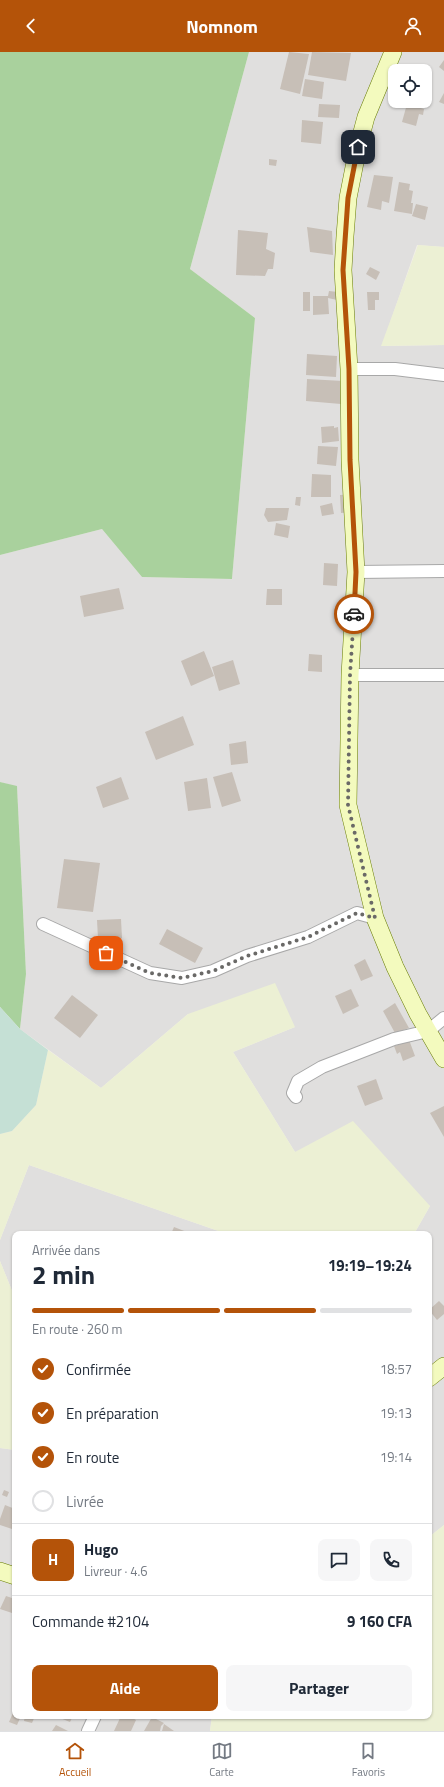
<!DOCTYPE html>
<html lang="fr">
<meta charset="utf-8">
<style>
:root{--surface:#fff;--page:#f6f6f7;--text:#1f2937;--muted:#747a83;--line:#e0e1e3;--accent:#b45309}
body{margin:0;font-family:"Titillium Web",sans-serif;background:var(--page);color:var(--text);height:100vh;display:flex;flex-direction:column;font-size:15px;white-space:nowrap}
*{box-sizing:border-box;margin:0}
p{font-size:13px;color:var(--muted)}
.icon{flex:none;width:22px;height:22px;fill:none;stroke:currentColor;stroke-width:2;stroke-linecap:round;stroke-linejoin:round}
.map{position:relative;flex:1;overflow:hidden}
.details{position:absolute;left:12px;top:1179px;width:420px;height:488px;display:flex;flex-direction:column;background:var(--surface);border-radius:8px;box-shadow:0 1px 3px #0004}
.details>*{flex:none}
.tools{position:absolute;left:388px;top:12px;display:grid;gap:8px}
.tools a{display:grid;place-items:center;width:44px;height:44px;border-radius:8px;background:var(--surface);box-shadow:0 1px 3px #0004;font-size:20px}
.pin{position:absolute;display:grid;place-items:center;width:34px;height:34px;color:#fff;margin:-17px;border-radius:8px;box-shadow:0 2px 6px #0006}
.courier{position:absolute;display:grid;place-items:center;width:40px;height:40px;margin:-20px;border:3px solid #b45309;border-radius:50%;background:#fff;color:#222;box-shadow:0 1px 5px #0007}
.headline em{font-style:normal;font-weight:700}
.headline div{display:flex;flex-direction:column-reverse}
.headline{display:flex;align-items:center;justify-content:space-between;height:68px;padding:0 20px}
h1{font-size:26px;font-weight:700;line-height:30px}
.bar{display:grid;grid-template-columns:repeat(4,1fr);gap:6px 4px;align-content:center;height:48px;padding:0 20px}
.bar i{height:5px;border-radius:3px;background:var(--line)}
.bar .on{background:var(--accent)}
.bar p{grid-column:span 4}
.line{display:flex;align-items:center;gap:10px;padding:0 20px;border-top:1px solid var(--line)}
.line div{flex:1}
.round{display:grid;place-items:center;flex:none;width:42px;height:42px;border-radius:8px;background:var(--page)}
ol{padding:0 20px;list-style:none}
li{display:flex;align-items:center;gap:12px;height:44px}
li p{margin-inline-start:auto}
li .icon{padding:4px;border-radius:50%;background:var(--accent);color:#fff;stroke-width:4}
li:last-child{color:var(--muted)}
li i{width:22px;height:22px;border:2px solid var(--line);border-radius:50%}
.cta{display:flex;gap:8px;margin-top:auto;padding:8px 20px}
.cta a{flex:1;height:46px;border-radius:8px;background:var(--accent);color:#fff;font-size:16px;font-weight:700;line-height:46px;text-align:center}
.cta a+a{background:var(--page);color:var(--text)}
header{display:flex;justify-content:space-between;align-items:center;height:52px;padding:0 20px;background:var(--accent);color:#fff;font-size:18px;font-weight:700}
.tabs{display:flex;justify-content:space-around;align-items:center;height:56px;border-top:1px solid var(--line);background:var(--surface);font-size:11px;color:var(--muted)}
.tabs a{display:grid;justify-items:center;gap:2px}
.tabs .on{color:var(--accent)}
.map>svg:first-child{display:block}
.residential{fill:#e0dfde;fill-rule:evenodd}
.farmland{fill:#ecf0d4}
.forest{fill:#a9d19d}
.wetland{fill:#c5e0d5}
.building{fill:#c7bfb7}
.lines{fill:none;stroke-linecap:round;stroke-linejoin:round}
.street-casing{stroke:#a8a8a8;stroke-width:14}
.secondary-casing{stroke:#687d04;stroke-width:18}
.street{stroke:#fff;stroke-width:12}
.secondary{stroke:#f3fabe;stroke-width:17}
.done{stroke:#6a6967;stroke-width:4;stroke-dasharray:0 7.2}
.route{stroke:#b45309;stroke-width:5}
</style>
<header><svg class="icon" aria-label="back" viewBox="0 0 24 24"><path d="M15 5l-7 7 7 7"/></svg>Nomnom<svg class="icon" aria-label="person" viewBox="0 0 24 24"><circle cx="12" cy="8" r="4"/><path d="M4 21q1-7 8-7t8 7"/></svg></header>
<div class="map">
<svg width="444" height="1679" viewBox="0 0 444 1679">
<rect width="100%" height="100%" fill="#f2efe8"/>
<!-- residential -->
<g class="residential">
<path d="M249 0H444V195L417 193 382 294 444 293V1473L429 1485V1182H414L430 1154 295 1100 233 1000 295 975 188 962 101 1036 20 977 26 922 17 735 0 730V503L102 477 142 525 232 527 255 266 190 217ZM395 19H425V49H395Z"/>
<path d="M29 1113 227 1182H15V1246L0 1209V1188Z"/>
<path d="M0 1396 15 1398V1664H212L210 1679H0Z"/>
</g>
<!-- farmland -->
<g class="farmland">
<path d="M418 193 444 195V293L381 294Z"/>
<path d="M275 931 295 975 233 1000 295 1100 353 1069 430 1154 414 1182H227L29 1113 0 1188V1082L12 1079 36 1053 48 998 101 1036 188 962Z"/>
<path d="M0 1209 15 1246V1398L0 1396Z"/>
<path d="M444 1473V1679H210L212 1664H429V1485Z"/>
</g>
<!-- forest -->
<g class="forest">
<path d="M0 0H249L190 217 255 266 232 527 142 525 102 477 0 503Z"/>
<path d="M0 730 17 734 26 922 20 977 0 955Z"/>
</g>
<!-- wetland -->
<path class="wetland" d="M0 955 20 977 48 998 36 1053 12 1079 0 1082Z"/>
<!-- building -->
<g class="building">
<path d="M289 0 309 2 300 42 280 37Z"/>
<path d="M312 0 351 1 346 29 308 23Z"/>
<path d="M444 8V19L439 15Z"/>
<path d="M305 27 324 30 322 47 302 44Z"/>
<path d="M444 41V52L439 50Z"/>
<path d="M319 52 340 53 339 66 318 65Z"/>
<path d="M407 52 424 57 423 63 419 62 416 74 402 70Z"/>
<path d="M302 68 323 70 321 92 301 90Z"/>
<path d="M269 107 277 108 276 114 269 113Z"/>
<path d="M374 123 393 125 389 151 382 149 381 158 367 155Z"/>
<path d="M399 130 410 132 409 138 413 139 411 151H413L412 162 394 159Z"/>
<path d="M416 152 428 155 425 168 412 164Z"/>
<path d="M307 175 332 179 333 203 310 200Z"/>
<path d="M238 178 268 181 266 197 275 201 273 217H268L265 224 236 223Z"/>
<path d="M370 215 380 220 376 228 366 222Z"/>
<path d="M329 239 338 240 337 248 328 246 329 262 313 263V244H328Z"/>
<rect x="303" y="240" width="7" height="19"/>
<path d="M367 240H379V248H375V258H368Z"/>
<path d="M307 302 337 304 336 325 306 323Z"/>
<path d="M307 327 343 329 341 352 306 349Z"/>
<path d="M334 374V376L338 375 339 389 322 391 321 375Z"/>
<path d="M318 394 338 395 336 414 317 412Z"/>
<path d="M312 422 331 423V445H311Z"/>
<path d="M354 442V460L341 461 340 443Z"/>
<path d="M296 445H301L300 454 295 453Z"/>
<path d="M332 451 334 462 322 464 320 454Z"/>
<path d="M266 456H289L287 468 268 470 264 463Z"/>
<path d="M276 471 290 474 288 486 274 483Z"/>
<path d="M324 511 338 512 337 534 323 533Z"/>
<path d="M119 536 124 557 84 565 80 544Z"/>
<path d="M267 537H282V553H266Z"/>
<path d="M204 599 214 624 191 634 181 609Z"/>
<path d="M309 602 322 603V620L308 619Z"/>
<path d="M233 608 240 632 219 639 212 615Z"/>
<path d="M183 664 194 693 156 708 145 680Z"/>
<path d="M246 689 248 711 231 713 229 692Z"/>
<path d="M232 720 241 749 222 755 213 725Z"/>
<path d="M121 725 129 747 103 756 96 735Z"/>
<path d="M207 726 211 756 188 759 184 730Z"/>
<path d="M64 807 100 811 93 860 57 856Z"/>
<path d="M121 867 122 886 98 887 97 868Z"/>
<path d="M167 877 203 896 195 911 159 892Z"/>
<path d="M365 907 373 924 361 929 354 913Z"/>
<path d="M351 937 359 954 343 962 335 944Z"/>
<path d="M72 943 98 963 80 986 54 966Z"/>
<path d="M395 951 409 976 395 981 383 959Z"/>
<path d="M408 985 415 1004 403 1009 400 1000 397 1002 394 994 397 993 395 990Z"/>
<path d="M376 1027 383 1047 365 1054 357 1034Z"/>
<path d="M444 1054V1085L430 1061Z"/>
<path d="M174 1175 192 1182H171Z"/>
<path d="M439 1249 444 1254V1262L437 1268 429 1258Z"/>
<path d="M4 1438 9 1440 7 1445 2 1443Z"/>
<path d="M5 1453 15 1457V1478L0 1473V1467Z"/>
<path d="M6 1544 15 1547V1562L0 1557Z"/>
<path d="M15 1656V1664H21L17 1673 9 1670Z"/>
<path d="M25 1664H35L32 1671 24 1669Z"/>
<path d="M55 1664H73L70 1670Z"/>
<path d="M121 1664H129L136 1668 131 1679H114Z"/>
<path d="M152 1665 164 1671 161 1674 160 1679H144Z"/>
<path d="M164 1672 174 1679H162Z"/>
<path d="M56 1673 68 1679H52Z"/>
</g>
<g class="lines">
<defs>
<g id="street">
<path d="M349 317H395L444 323"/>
<path d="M356 520 444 519"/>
<path d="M350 623H444"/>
<path d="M43 872 150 921 182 926 213 919 247 904 308 885 357 861 375 866"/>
<path d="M296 1045 293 1041 298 1029 322 1015 394 987 428 979 444 966"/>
<path d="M88 1679 95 1664"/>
</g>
<g id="secondary">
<path d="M393 0 366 65 358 95 348 146 345 184 343 218 349 317 350 408 356 520 350 623 348 753 375 866 395 915 418 962 444 1007"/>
<path d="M429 1326 444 1314"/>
<path d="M0 1519 15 1524"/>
</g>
</defs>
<!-- street casing -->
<use href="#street" class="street-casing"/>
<!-- secondary casing -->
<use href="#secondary" class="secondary-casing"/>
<!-- street -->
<use href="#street" class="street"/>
<!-- secondary -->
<use href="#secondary" class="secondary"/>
</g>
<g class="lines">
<!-- done -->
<path class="done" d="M106 901 150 921 182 926 213 919 247 904 308 885 357 861 375 866 348 753 350 623 354 562"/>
<!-- route -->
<path class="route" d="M354 562 356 520 350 408 349 317 343 218 348 146 358 95"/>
</g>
</svg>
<div class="tools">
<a><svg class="icon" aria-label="locate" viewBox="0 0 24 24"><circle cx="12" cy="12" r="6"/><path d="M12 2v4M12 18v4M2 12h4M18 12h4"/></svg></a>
</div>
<div class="pin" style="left:106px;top:901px;background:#ea580c"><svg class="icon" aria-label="bag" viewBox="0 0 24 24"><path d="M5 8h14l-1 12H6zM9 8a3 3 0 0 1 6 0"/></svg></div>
<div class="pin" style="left:358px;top:95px;background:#1f2937"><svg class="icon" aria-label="home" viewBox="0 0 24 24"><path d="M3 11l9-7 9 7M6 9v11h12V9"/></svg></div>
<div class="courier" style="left:354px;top:562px"><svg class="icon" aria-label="car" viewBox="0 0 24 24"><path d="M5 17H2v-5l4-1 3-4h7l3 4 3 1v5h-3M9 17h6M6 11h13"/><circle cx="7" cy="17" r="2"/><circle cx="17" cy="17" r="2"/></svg></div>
<section class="details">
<div class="headline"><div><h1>2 min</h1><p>Arrivée dans</p></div><em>19:19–19:24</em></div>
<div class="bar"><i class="on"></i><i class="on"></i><i class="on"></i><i></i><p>En route · 260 m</p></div>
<ol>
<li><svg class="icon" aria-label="check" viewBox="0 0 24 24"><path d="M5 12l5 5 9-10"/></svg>Confirmée<p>18:57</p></li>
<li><svg class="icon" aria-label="check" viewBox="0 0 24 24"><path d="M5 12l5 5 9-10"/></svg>En préparation<p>19:13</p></li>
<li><svg class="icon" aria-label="check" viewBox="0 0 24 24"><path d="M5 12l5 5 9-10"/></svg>En route<p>19:14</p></li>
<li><i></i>Livrée</li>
</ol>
<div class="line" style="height:72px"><b class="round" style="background:var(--accent);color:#fff">H</b><div><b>Hugo</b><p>Livreur · 4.6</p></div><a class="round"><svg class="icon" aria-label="chat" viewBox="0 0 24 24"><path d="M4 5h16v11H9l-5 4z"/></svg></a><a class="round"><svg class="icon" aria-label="phone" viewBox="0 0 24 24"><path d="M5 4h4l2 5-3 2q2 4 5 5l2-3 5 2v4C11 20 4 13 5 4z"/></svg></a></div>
<div class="line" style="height:52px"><div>Commande #2104</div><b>9 160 CFA</b></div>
<div class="cta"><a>Aide</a><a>Partager</a></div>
</section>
</div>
<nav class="tabs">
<a class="on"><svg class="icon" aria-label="home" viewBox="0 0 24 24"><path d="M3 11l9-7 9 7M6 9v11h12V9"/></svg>Accueil</a>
<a><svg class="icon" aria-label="map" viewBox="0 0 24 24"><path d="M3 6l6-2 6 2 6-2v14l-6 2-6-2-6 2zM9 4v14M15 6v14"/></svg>Carte</a>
<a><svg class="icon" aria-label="saved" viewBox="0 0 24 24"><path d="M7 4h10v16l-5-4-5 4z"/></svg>Favoris</a>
</nav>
